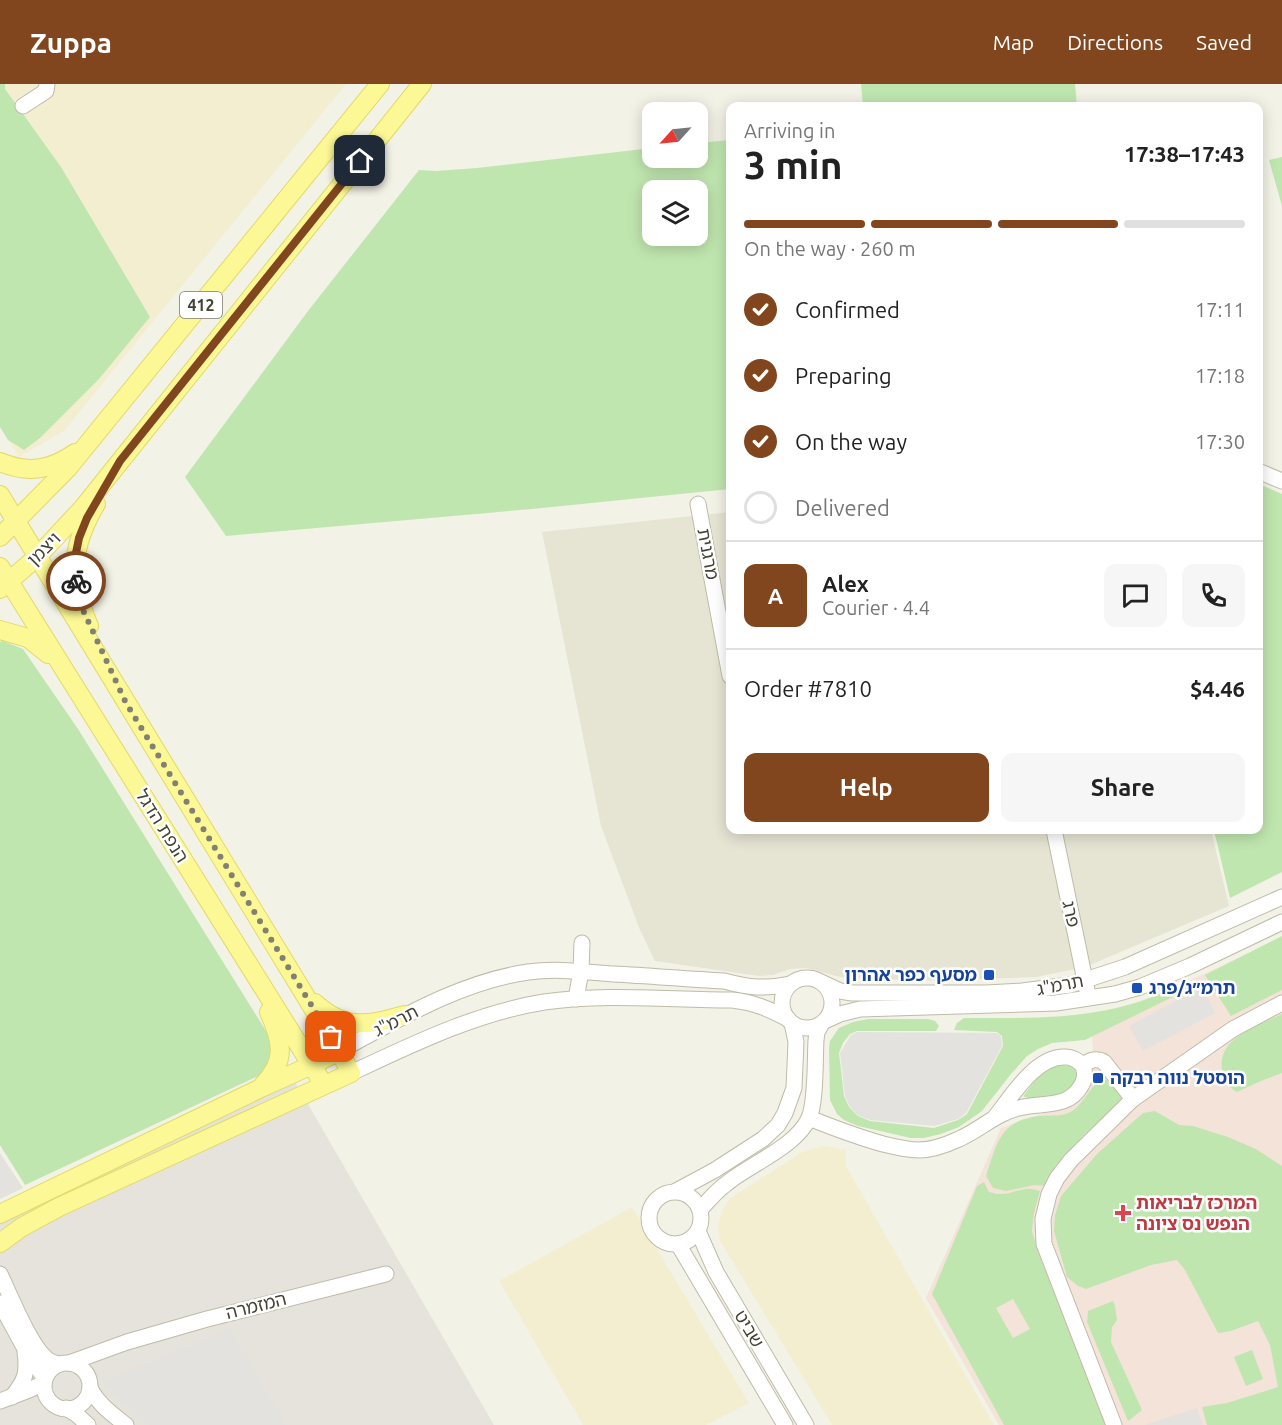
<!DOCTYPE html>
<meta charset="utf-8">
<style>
:root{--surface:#fff;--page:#f6f6f6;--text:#222;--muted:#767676;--line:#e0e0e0;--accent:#81461e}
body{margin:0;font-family:Ubuntu,"Noto Sans Hebrew",sans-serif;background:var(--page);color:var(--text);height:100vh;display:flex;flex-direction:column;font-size:22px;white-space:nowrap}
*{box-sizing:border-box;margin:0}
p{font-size:20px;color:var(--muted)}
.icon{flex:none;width:33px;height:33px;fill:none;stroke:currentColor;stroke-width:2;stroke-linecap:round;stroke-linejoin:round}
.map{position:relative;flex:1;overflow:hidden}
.details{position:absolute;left:726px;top:18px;width:537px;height:732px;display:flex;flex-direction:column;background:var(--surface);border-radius:12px;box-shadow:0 3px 15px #0003}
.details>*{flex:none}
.needle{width:39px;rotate:243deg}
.buttons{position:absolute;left:642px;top:18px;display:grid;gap:12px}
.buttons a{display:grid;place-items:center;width:66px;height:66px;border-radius:12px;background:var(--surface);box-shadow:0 3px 15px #0003;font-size:30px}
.pin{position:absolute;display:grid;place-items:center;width:51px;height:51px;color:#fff;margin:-26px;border-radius:12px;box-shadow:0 3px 9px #0006}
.courier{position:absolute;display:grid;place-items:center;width:60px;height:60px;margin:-30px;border:4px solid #81461e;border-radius:50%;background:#fff;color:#222;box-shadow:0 2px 8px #0007}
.headline em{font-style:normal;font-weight:700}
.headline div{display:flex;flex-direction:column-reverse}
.headline{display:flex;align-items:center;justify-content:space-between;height:102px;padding:0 18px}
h1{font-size:39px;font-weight:700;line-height:45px}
.bar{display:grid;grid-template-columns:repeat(4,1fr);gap:9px 6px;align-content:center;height:72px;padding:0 18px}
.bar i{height:8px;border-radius:4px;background:var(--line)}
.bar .active{background:var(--accent)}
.bar p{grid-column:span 4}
.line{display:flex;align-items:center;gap:15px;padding:0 18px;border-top:2px solid var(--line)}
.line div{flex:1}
.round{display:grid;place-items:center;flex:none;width:63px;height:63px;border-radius:12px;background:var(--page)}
ol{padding:0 18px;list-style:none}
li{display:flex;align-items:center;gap:18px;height:66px}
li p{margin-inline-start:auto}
li .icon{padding:6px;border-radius:50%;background:var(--accent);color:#fff;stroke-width:4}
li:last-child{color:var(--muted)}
li i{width:33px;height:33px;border:3px solid var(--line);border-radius:50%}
.primary-button{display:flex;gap:12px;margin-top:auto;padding:12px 18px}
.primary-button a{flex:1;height:69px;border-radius:12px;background:var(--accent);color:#fff;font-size:24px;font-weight:700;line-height:69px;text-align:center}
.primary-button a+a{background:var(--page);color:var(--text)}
header{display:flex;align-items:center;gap:36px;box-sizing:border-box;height:84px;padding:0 30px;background:var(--accent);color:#fff}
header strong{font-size:28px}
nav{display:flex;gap:33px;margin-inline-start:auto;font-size:21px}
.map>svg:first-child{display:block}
.residential{fill:#e6e5d4}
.commercial{fill:#f4eed1}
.industrial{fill:#e5e3db}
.medical{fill:#f3e3d9}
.green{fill:#c0e6af;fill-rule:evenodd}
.parking{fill:#e3e2de}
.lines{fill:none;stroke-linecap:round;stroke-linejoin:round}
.minor-casing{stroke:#bebca8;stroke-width:17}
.major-casing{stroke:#e1da65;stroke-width:20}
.minor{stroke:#fff;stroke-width:15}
.major{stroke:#fcf895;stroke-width:18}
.done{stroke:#828073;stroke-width:6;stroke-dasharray:0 10.8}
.route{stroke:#81461e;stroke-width:8}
.transit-dot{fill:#1a4fb4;stroke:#fff;stroke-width:2}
.health-dot{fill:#e0444e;stroke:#fff;stroke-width:2}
.labels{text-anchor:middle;stroke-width:5;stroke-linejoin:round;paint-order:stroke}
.shield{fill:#fff;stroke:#7d7b72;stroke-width:1.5}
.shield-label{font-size:16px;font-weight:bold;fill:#454335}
.street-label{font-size:18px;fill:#454335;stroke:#fff}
.transit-label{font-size:18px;font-weight:bold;fill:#164399;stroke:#fff;text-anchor:start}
.health-label{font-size:18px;font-weight:bold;fill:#be3a42;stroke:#fff;text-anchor:start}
</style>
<header>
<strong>Zuppa</strong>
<nav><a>Map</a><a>Directions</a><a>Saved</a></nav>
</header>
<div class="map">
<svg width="1282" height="1341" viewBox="0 0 1282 1341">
<rect width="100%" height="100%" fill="#f2f2e6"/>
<!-- residential -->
<path class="residential" d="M730 428V746H1211L1229 822 1085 883 1036 893 979 895 955 897 869 895 840 893 806 884 790 885 773 891 759 892 655 877 640 846 601 742 542 448Z"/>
<!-- commercial -->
<g class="commercial">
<path d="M0 0H346L64 347 19 373 0 342Z"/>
<path d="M824 1062 846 1066V1082L994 1341H832L720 1157 718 1143 721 1129 729 1115 804 1067Z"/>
<path d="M632 1123 749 1319 706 1341H583L499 1197Z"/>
</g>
<!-- industrial -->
<path class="industrial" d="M287 984 494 1341H0V1121Z"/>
<!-- medical -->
<path class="medical" d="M1282 854V1341H999L926 1214 1001 1044 1072 1019 1093 998V965L1091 942Z"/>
<!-- green -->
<g class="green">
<path d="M0 0H5V5L61 83 150 233 99 295 40 354 24 366 8 356 0 343Z"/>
<path d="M861 0H1075L1077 22H863Z"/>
<path d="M730 56V405L532 425 226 452 185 393 308 227 419 86 436 87 477 84 652 64V74H698V59ZM652 106H698V152H652Z"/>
<path d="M1282 73V122L1269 76Z"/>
<path d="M1259 400 1282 410V788L1230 814 1214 746H1258Z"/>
<path d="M3 557 23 565 78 645 271 955 278 972 269 987 25 1101 0 1061V558Z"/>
<path d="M1282 852V906L1231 932 1205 891Z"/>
<path d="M1187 898 1193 903 1085 956 1052 959 1038 965 1027 972 1011 990 982 1027 959 1043 941 1050 924 1054H911L858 1042 844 1036 837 1030 830 1016 829 964 830 957 839 944 853 938 868 935H928L935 937 939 942 936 947H857L850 950 843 959 839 969 844 1012 849 1023 858 1032 870 1037 934 1044 958 1036 967 1030 1003 962 1002 952 997 948 954 946 957 939 964 934C1021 934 1080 936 1135 919 1152 914 1170 905 1187 898Z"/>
<path d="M1282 930V989L1261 997 1237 1008C1228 1003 1223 996 1222 986 1217 953 1258 942 1282 930Z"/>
<path d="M1056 981 1072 982 1075 985 1077 992C1072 1008 1057 1012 1042 1013 1035 1014 1029 1016 1023 1012L1039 992Z"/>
<path d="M1104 995 1112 998 1122 1013 1117 1023 1086 1049 1055 1082 1045 1102 1035 1101 1006 1107 993 1104 986 1092C997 1059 1000 1036 1040 1032 1051 1031 1062 1033 1072 1027 1085 1019 1090 1000 1104 995Z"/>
<path d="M1155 1027 1179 1041 1193 1042 1228 1053 1256 1065 1282 1082V1341H1207L1202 1323 1227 1319 1278 1303 1270 1261 1258 1237 1231 1247 1218 1249 1185 1186 1177 1176 1151 1181 1086 1205 1078 1202 1067 1193 1054 1147 1055 1131 1061 1112 1097 1070 1143 1029Z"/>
<path d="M984 1098 989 1108C1006 1113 1009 1108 1025 1105 1029 1104 1036 1106 1040 1107L1034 1129 1032 1147 1038 1168 1106 1341H1004L932 1210 977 1102ZM1013 1215 1030 1245 1013 1254 996 1224Z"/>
<path d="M1113 1217 1115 1222 1117 1236 1112 1243 1111 1258 1142 1326 1128 1337 1087 1238 1088 1227Z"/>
<path d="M1252 1266 1263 1295 1246 1302 1234 1273Z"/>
</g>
<!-- parking -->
<g class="parking">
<path d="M1202 903 1215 929 1143 967 1129 942Z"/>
<path d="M857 948 997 949 1001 952 1002 962 966 1029 958 1035 934 1042 870 1036 858 1031 850 1023 845 1012 840 969 851 951Z"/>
<path d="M0 1069 23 1104 0 1115Z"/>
<path d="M230 1244 286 1341H149L103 1298Z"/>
<path d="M1197 1324 1203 1341H1145Z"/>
</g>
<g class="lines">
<defs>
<g id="minor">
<path d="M23 22 46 7 47 0"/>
<path d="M1258 387 1282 397"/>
<path d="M698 420 730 592"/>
<path d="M1054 746 1087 906"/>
<circle cx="807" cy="919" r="25"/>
<path d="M823 899 840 907 852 909H986L1022 907 1070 901 1125 883 1282 813"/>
<path d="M576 915 581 887 582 859"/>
<path d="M827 936 840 930 860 925 1056 919 1115 910 1140 903 1190 882 1282 838"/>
<path d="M339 967C399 935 460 898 528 888 557 884 585 888 614 890 651 892 687 895 724 897 750 904 764 905 790 900"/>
<path d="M1082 981C1090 977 1096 973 1104 978L1133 1015"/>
<path d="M351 989C413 960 476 929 544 918 607 909 670 916 732 916 753 918 769 925 788 935"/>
<path d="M809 1034C834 1044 858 1053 883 1060 895 1063 907 1066 919 1066 933 1066 946 1061 959 1055 980 1046 996 1029 1019 1024 1041 1018 1068 1025 1081 1002 1085 996 1086 987 1082 981 1078 976 1071 973 1066 973 1036 971 1012 1012 995 1033"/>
<path d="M676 1107 715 1086 763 1055 778 1041 785 1029 794 1004 796 958 792 939"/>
<circle cx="675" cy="1134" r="26"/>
<path d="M700 1126C708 1117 716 1107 726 1100 750 1080 796 1063 809 1034 816 1019 815 975 816 956L817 948 821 941"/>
<path d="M698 1147 716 1188 806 1341"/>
<path d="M678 1160 785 1341"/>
<path d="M0 1190C10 1211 30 1261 46 1274 50 1278 54 1279 59 1280"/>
<path d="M0 1219 25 1265 45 1295"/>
<path d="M69 1279 127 1258 207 1235 386 1190"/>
<circle cx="67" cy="1302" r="23"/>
<path d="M90 1304C98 1320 112 1330 126 1341"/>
<path d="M12 1313C25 1296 28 1290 25 1268"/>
<path d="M0 1317 29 1306 44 1299"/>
<path d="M66 1324 76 1330 88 1341"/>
<path d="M1114 1341 1044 1160 1043 1135 1049 1110 1057 1094 1071 1076 1133 1015 1233 945 1282 919"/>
</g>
<g id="major">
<path d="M0 378C28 390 51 386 75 369"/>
<path d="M0 411 339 967 351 989 59 1123 22 1143 0 1159"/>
<path d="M0 453 68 384 380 0"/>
<path d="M0 483 324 1001"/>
<path d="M0 505 37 473 82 425 422 0"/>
<path d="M89 542C69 495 70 464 96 420"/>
<path d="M0 546 28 554 48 570"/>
<path d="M315 919C345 947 369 941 405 931"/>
<path d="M263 1001C287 977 282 957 269 928"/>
<path d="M0 1130 261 1004 312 981 339 967"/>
</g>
</defs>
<!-- minor casing -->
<use href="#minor" class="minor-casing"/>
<!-- major casing -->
<use href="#major" class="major-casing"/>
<!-- minor -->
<use href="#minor" class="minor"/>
<!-- major -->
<use href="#major" class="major"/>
</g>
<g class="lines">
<!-- done -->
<path class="done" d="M76 497V506L82 524 126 619 331 953"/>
<!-- route -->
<path class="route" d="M76 497V469L79 454 87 434 120 377 360 77"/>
</g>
<!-- markers -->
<g class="transit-dot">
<rect x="983" y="885" width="12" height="12" rx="3"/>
<rect x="1131" y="898" width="12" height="12" rx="3"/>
<rect x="1092" y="988" width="12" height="12" rx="3"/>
</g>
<path class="health-dot" d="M1120 1120h6v6h6v6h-6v6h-6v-6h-6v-6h6z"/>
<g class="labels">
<!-- shield labels -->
<rect class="shield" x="180" y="208" width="42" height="26" rx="4.5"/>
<g class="shield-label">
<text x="201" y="227">412</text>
</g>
<!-- street labels -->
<g class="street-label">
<text transform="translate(44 465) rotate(-45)" y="6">ויצמן</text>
<text transform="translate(708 470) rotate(79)" y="6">מרגנית</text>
<text transform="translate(162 742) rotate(58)" y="6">הנפת הדגל</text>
<text transform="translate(1071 830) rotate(78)" y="6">פרג</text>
<text transform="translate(1060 901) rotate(-11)" y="6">תרמ"ג</text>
<text transform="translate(396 937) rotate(-27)" y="6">תרמ"ג</text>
<text transform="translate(256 1222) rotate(-14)" y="6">המזמרה</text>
<text transform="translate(749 1245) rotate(59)" y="6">שביט</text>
</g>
<!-- transit labels -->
<g class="transit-label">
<text x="977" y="897" text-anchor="end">מסעף כפר אהרון</text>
<text x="1149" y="910">תרמ״ג/פרג</text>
<text x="1110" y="1000">הוסטל נווה רבקה</text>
</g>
<!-- health labels -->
<g class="health-label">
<text x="1136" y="1125">המרכז לבריאות<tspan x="1136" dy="21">הנפש נס ציונה</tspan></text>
</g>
</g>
</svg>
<div class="buttons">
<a><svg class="needle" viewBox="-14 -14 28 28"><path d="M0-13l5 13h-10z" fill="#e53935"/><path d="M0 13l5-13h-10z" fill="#767676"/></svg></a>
<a><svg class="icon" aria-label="layers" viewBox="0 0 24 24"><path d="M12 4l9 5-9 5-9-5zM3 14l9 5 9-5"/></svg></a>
</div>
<div class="pin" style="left:331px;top:953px;background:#ea580c"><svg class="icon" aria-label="bag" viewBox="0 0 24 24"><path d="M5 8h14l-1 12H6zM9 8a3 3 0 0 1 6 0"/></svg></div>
<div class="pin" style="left:360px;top:77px;background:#1f2937"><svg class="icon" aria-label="home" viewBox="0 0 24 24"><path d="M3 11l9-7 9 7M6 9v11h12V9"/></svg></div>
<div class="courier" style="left:76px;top:497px"><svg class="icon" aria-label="bike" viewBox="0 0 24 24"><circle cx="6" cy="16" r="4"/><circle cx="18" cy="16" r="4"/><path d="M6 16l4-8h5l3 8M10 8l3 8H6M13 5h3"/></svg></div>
<section class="details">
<div class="headline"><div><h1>3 min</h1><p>Arriving in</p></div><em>17:38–17:43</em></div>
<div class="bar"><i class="active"></i><i class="active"></i><i class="active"></i><i></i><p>On the way · 260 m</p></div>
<ol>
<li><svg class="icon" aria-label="check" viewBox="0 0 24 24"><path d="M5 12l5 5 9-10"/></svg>Confirmed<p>17:11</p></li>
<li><svg class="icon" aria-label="check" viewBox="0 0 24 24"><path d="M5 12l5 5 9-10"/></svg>Preparing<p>17:18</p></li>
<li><svg class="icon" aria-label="check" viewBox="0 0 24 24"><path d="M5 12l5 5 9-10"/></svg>On the way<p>17:30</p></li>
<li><i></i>Delivered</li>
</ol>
<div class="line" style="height:108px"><b class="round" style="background:var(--accent);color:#fff">A</b><div><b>Alex</b><p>Courier · 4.4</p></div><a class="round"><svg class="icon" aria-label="chat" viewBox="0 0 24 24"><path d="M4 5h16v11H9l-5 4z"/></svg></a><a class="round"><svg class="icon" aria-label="phone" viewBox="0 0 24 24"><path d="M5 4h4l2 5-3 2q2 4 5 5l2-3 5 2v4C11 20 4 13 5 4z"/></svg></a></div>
<div class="line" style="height:78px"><div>Order #7810</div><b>$4.46</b></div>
<div class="primary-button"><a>Help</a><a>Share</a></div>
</section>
</div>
